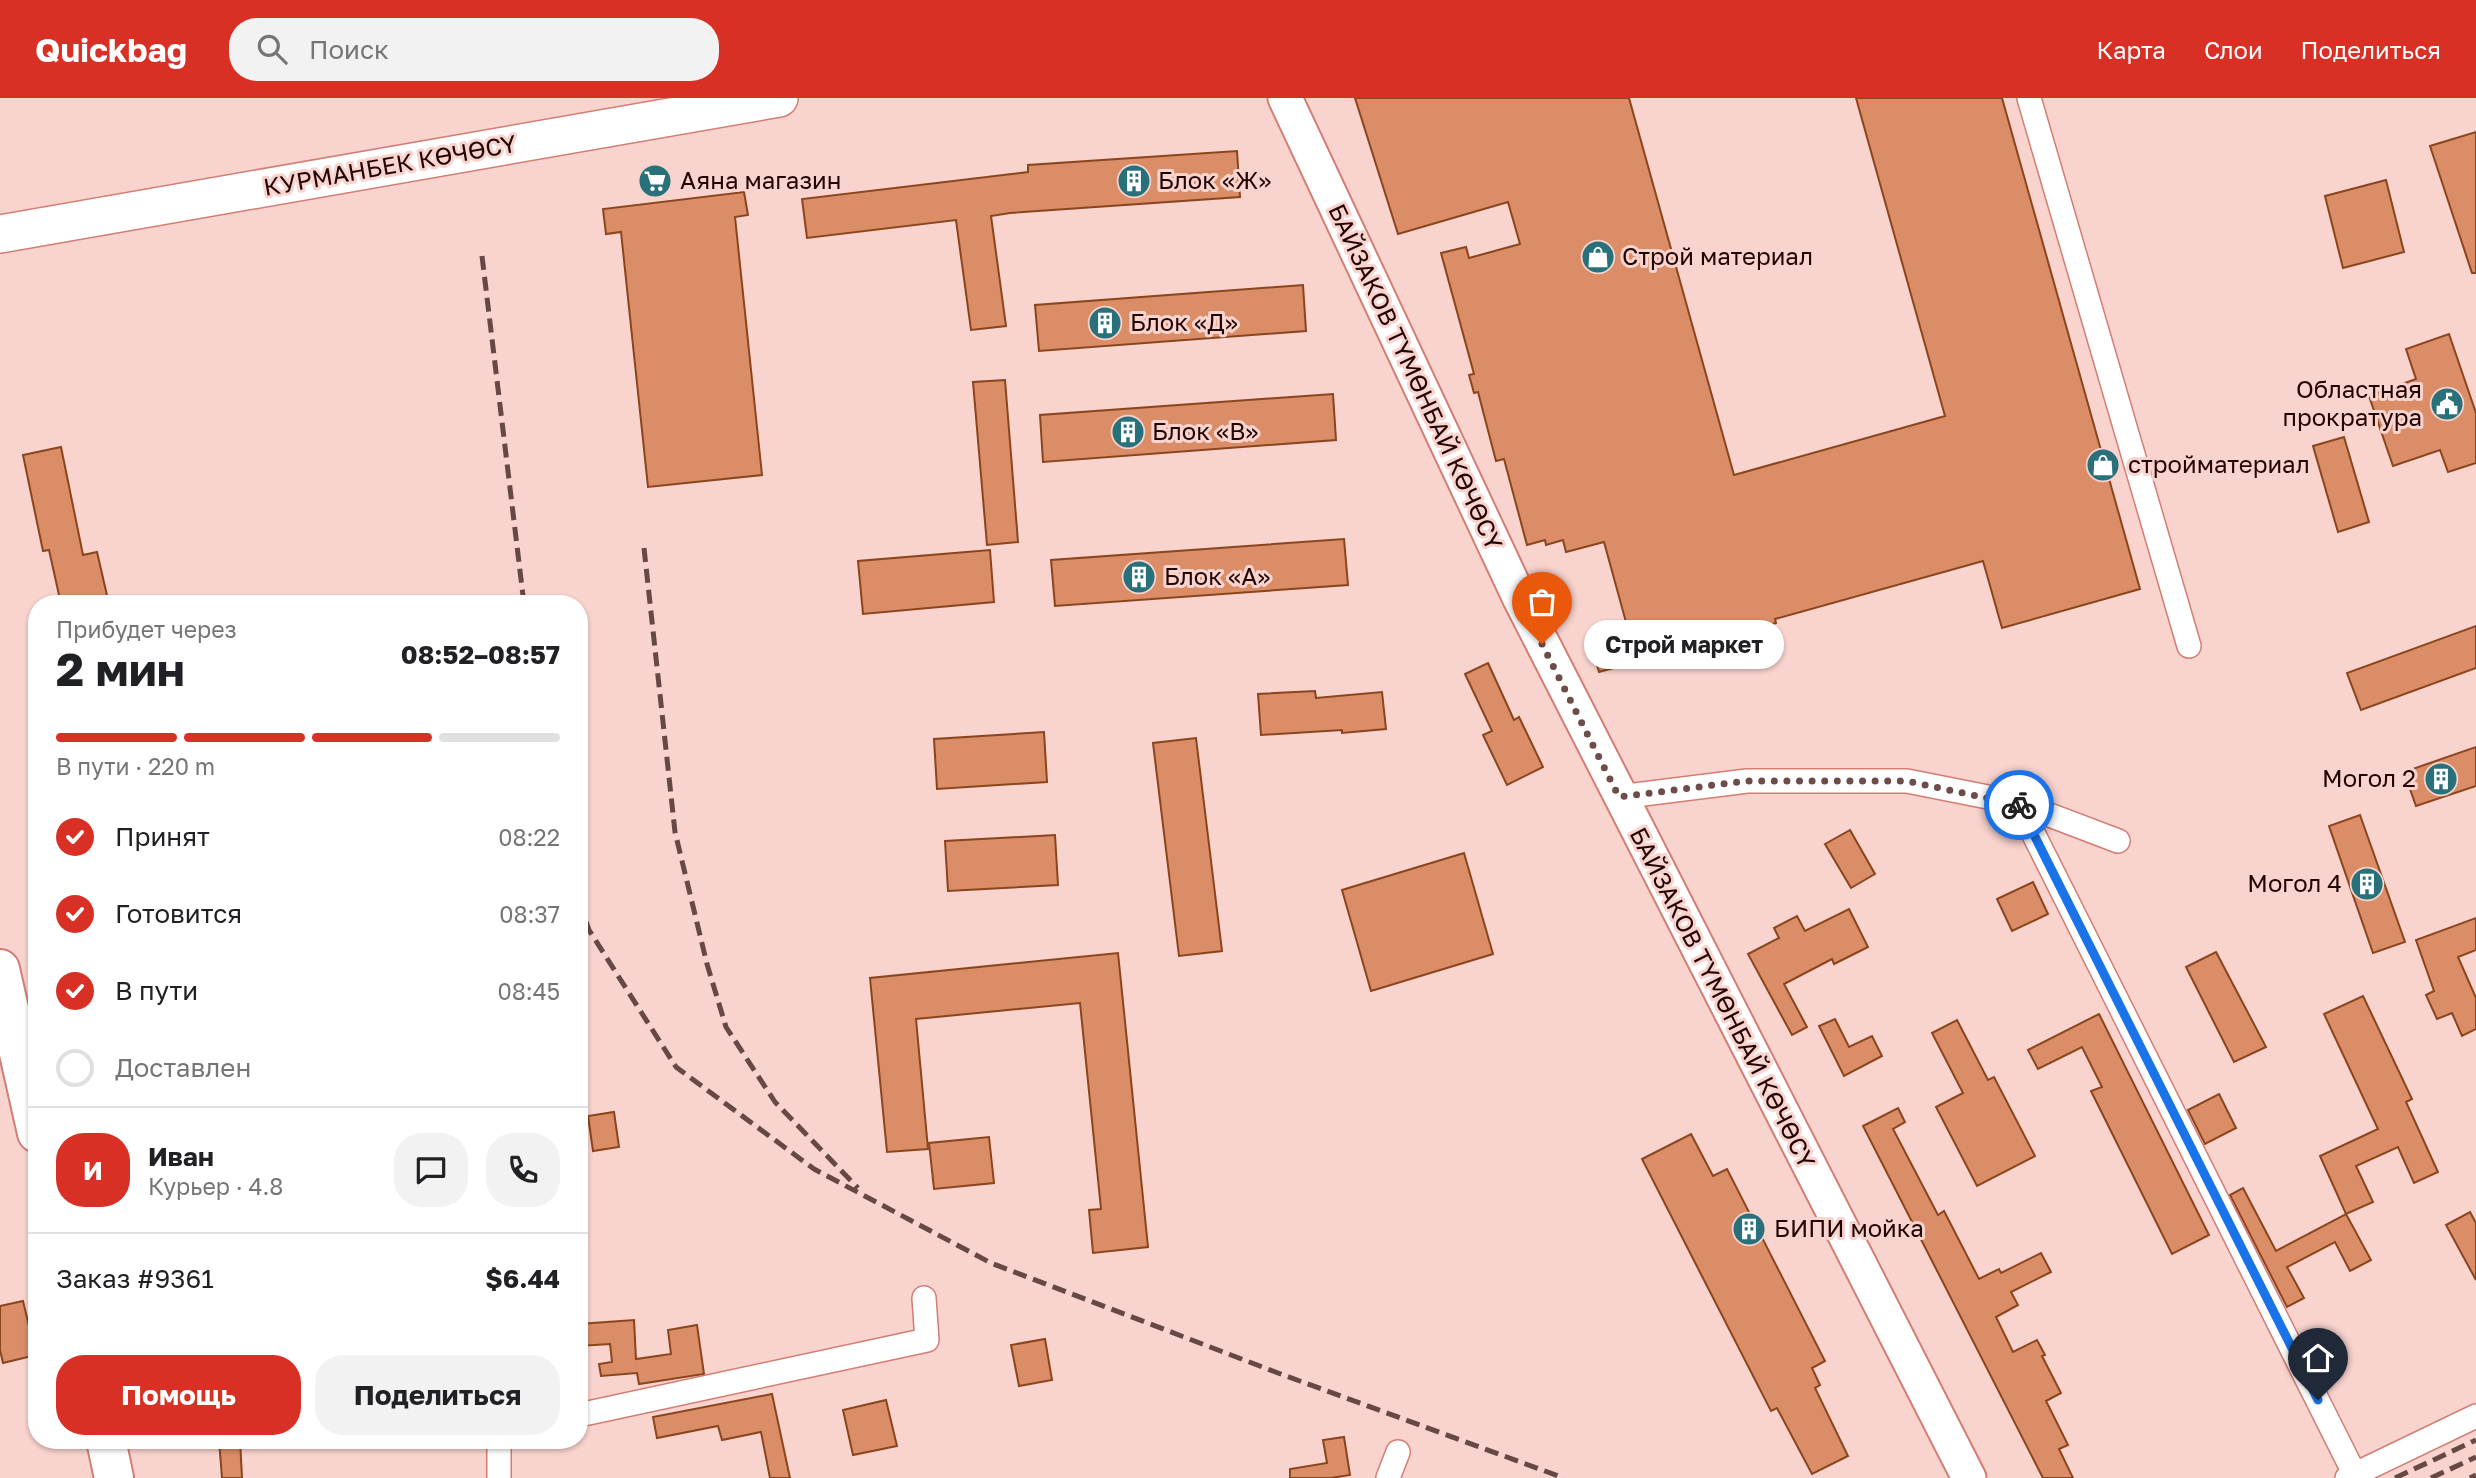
<!DOCTYPE html>
<html lang="ru">
<meta charset="utf-8">
<style>
:root{--surface:#fff;--page:#f2f2f2;--text:#202124;--muted:#757577;--line:#e0e0e0;--accent:#d93025}
body{margin:0;font-family:"Golos Text",sans-serif;background:var(--page);color:var(--text);height:100vh;display:flex;flex-direction:column;font-size:26px;white-space:nowrap}
*{box-sizing:border-box;margin:0}
p{font-size:23px;color:var(--muted)}
.icon{flex:none;width:38px;height:38px;fill:none;stroke:currentColor;stroke-width:2;stroke-linecap:round;stroke-linejoin:round}
.map{position:relative;flex:1;overflow:hidden}
.panel{position:absolute;left:28px;top:497px;width:560px;height:854px;display:flex;flex-direction:column;background:var(--surface);border-radius:28px;box-shadow:0 2px 5px #0004}
.panel>*{flex:none}
.pin{position:absolute;display:grid;place-items:center;width:60px;height:60px;color:#fff;margin:-72px -30px;border-radius:50% 50% 50% 0;rotate:-45deg;box-shadow:0 0 7px #0007}
.pin .icon{rotate:45deg}
.courier{position:absolute;display:grid;place-items:center;width:70px;height:70px;margin:-35px;border:5px solid #1a73e8;border-radius:50%;background:#fff;color:#222;box-shadow:0 2px 9px #0007}
.bubble{position:absolute;height:49px;border-radius:24px;background:var(--surface);box-shadow:0 2px 5px #0004;font-size:23px;font-weight:700;line-height:49px;text-align:center}
.headline em{font-style:normal;font-weight:700}
.headline div{display:flex;flex-direction:column-reverse}
.headline{display:flex;align-items:center;justify-content:space-between;height:119px;padding:0 28px}
h1{font-size:46px;font-weight:700;line-height:52px}
.bar{display:grid;grid-template-columns:repeat(4,1fr);gap:10px 7px;align-content:center;height:84px;padding:0 28px}
.bar i{height:9px;border-radius:5px;background:var(--line)}
.bar .on{background:var(--accent)}
.bar p{grid-column:span 4}
.line{display:flex;align-items:center;gap:18px;padding:0 28px;border-top:2px solid var(--line)}
.line div{flex:1}
.round{display:grid;place-items:center;flex:none;width:74px;height:74px;border-radius:28px;background:var(--page)}
ol{padding:0 28px;list-style:none}
li{display:flex;align-items:center;gap:21px;height:77px}
li p{margin-inline-start:auto}
li .icon{padding:7px;border-radius:50%;background:var(--accent);color:#fff;stroke-width:4}
li:last-child{color:var(--muted)}
li i{width:38px;height:38px;border:4px solid var(--line);border-radius:50%}
.button{display:flex;gap:14px;margin-top:auto;padding:14px 28px}
.button a{flex:1;height:80px;border-radius:28px;background:var(--accent);color:#fff;font-size:28px;font-weight:700;line-height:80px;text-align:center}
.button a+a{background:var(--page);color:var(--text)}
header{display:flex;align-items:center;gap:42px;box-sizing:border-box;height:98px;padding:0 35px;background:var(--accent);color:#fff}
header strong{font-size:33px}
nav{display:flex;gap:38px;margin-inline-start:auto;font-size:24px}
.search{width:490px;height:63px;background:var(--page);display:flex;align-items:center;gap:18px;box-sizing:border-box;padding:0 24px;border-radius:28px;color:var(--muted);font-size:26px}
.map>svg:first-child{display:block}
.building{fill:#da8d66;stroke:#8b451d;stroke-width:2}
.lines{fill:none;stroke-linecap:round;stroke-linejoin:round}
.minor-casing{stroke:#d37d73;stroke-width:26}
.secondary-casing{stroke:#d37d73;stroke-width:37}
.primary-casing{stroke:#d37d73;stroke-width:40}
.trunk-casing{stroke:#d37d73;stroke-width:42}
.minor{stroke:#fff;stroke-width:23}
.secondary{stroke:#fff;stroke-width:33}
.primary{stroke:#fff;stroke-width:37}
.trunk{stroke:#fff;stroke-width:38}
.rail{stroke:#684845;stroke-width:5;stroke-dasharray:14 7;stroke-linecap:butt}
.done{stroke:#6d4c4a;stroke-width:7;stroke-dasharray:0 12.6}
.route{stroke:#1a73e8;stroke-width:9}
.labels{text-anchor:middle;stroke-width:6;stroke-linejoin:round;paint-order:stroke}
.street-label{font-size:24px;fill:#220403;stroke:#f9d3ce}
.poi-label{font-size:24px;fill:#220403;stroke:#f9d3ce;text-anchor:start}
</style>
<header>
<strong>Quickbag</strong>
<div class="search"><svg class="icon" aria-label="search" viewBox="0 0 24 24"><circle cx="10" cy="10" r="6"/><path d="M15 15l6 6"/></svg>Поиск</div>
<nav><a>Карта</a><a>Слои</a><a>Поделиться</a></nav>
</header>
<div class="map">
<svg width="2476" height="1380" viewBox="0 0 2476 1380">
<rect width="100%" height="100%" fill="#f9d3ce"/>
<!-- building -->
<g class="building">
<path d="M1355 0H1629L1734 377 1945 318 1856 0H2002L2140 491 2002 530 1983 463 1775 521 1776 525 1599 574 1594 556 1632 546 1604 444 1566 454 1563 442 1546 447 1545 442 1527 447 1504 361 1496 363 1478 294 1474 295 1469 277 1474 276 1441 155 1466 149 1469 160 1520 146 1508 104 1398 136Z"/>
<path d="M2476 34V175H2472L2430 48Z"/>
<path d="M1237 53 1240 99 1010 115 991 118 1006 228 971 232 956 122 807 140 802 101 1028 74V67Z"/>
<path d="M2386 82 2404 154 2343 170 2325 98Z"/>
<path d="M744 94 748 117 735 119 762 377 648 389 621 134 606 136 603 111Z"/>
<path d="M1303 187 1306 233 1039 253 1035 207Z"/>
<path d="M2449 236 2476 315V365L2448 374 2440 352 2393 368 2369 298 2416 281 2406 251Z"/>
<path d="M1005 282 1018 444 987 447 973 284Z"/>
<path d="M1333 296 1336 342 1043 364 1040 317Z"/>
<path d="M2344 339 2369 424 2338 434 2313 348Z"/>
<path d="M61 349 83 457 97 454 109 506H61L49 452 43 453 23 357Z"/>
<path d="M1344 441 1348 487 1055 508 1051 462Z"/>
<path d="M990 452 994 504 863 516 858 463Z"/>
<path d="M2476 528V570L2361 612 2347 575Z"/>
<path d="M1488 565 1514 622 1519 619 1543 669 1507 687 1483 637 1492 633 1465 576Z"/>
<path d="M1315 593 1316 600 1382 594 1386 631 1342 635V632L1261 637 1258 596Z"/>
<path d="M1044 634 1047 684 937 691 934 641Z"/>
<path d="M1196 640 1222 853 1179 858 1153 645Z"/>
<path d="M2476 649V688L2416 708 2404 674Z"/>
<path d="M2360 717 2405 844 2373 855 2329 728Z"/>
<path d="M1850 732 1875 776 1851 790 1825 746Z"/>
<path d="M1055 737 1058 787 948 793 945 743Z"/>
<path d="M1464 755 1493 856 1371 893 1342 792Z"/>
<path d="M2033 784 2048 816 2012 833 1997 801Z"/>
<path d="M1849 811 1868 849 1834 866 1832 861 1784 886 1807 929 1792 937 1748 856 1779 840 1774 830 1797 818 1805 833Z"/>
<path d="M2476 820V852L2458 859 2476 900V931L2462 938 2452 915 2437 921 2426 897 2434 893 2416 842Z"/>
<path d="M2216 854 2266 949 2234 964 2186 869Z"/>
<path d="M1118 855 1148 1149 1093 1155 1089 1112 1101 1111 1080 905 916 921 928 1051 887 1054 870 880Z"/>
<path d="M2363 898 2412 1001 2406 1004 2438 1074 2414 1085 2398 1049 2356 1068 2373 1104 2346 1116 2320 1058 2378 1031 2324 916Z"/>
<path d="M2099 916 2209 1137 2172 1156 2091 993 2102 989 2082 949 2038 971 2028 952Z"/>
<path d="M1835 921 1849 949 1872 938 1882 958 1844 978 1819 928Z"/>
<path d="M1957 922 1988 982 1994 979 2035 1058 1977 1088 1936 1009 1963 995 1932 935Z"/>
<path d="M2219 996 2236 1030 2205 1046 2188 1012Z"/>
<path d="M1898 1010 1905 1024 1893 1031 1938 1117 1944 1113 1979 1181 1999 1171 2001 1175 2041 1155 2051 1174 2011 1194 2018 1207 1996 1219 2013 1254 2037 1242 2045 1257 2042 1258 2061 1295 2046 1303 2068 1347 2059 1351 2073 1380H2043L1863 1028Z"/>
<path d="M614 1014 619 1049 593 1053 588 1018Z"/>
<path d="M1691 1036 1713 1078 1727 1071 1825 1263 1812 1270 1820 1287 1815 1290 1848 1358 1812 1376 1777 1310 1771 1313 1642 1061Z"/>
<path d="M989 1039 994 1085 934 1091 929 1045Z"/>
<path d="M2243 1090 2276 1153 2346 1116 2371 1162 2350 1173 2335 1144 2287 1169 2304 1200 2287 1209 2230 1097Z"/>
<path d="M2470 1114 2476 1125V1182L2446 1127Z"/>
<path d="M23 1203 36 1257 3 1265 0 1252V1208Z"/>
<path d="M634 1222 636 1261 671 1256 668 1232 697 1227 704 1276 639 1286 637 1275 601 1278 599 1266 612 1264 610 1246 579 1248V1226Z"/>
<path d="M1045 1241 1052 1282 1019 1288 1011 1247Z"/>
<path d="M772 1296 790 1380H770L761 1334 722 1342 718 1328 657 1340 653 1319Z"/>
<path d="M886 1302 897 1348 853 1357 843 1312Z"/>
<path d="M1344 1339 1350 1377 1331 1380H1290V1371L1327 1365 1323 1342Z"/>
<path d="M219 1342H240L242 1380H222Z"/>
</g>
<g class="lines">
<defs>
<g id="minor">
<path d="M2029 0 2189 548"/>
<path d="M1619 699 1747 683H1907L2018 705 2118 743"/>
<path d="M2018 705 2355 1377"/>
<path d="M579 1317 927 1242 924 1200"/>
<path d="M499 1380V1342"/>
<path d="M1388 1380 1398 1354"/>
<path d="M2347 1380 2476 1318"/>
</g>
<path id="secondary" d="M1285 0 1519 499 1969 1380"/>
<path id="primary" d="M0 136 779 0"/>
<g id="trunk">
<path d="M0 871 37 1035"/>
<path d="M106 1342 114 1380"/>
</g>
</defs>
<!-- minor casing -->
<use href="#minor" class="minor-casing"/>
<!-- secondary casing -->
<use href="#secondary" class="secondary-casing"/>
<!-- primary casing -->
<use href="#primary" class="primary-casing"/>
<!-- trunk casing -->
<use href="#trunk" class="trunk-casing"/>
<!-- minor -->
<use href="#minor" class="minor"/>
<!-- secondary -->
<use href="#secondary" class="secondary"/>
<!-- primary -->
<use href="#primary" class="primary"/>
<!-- trunk -->
<use href="#trunk" class="trunk"/>
<!-- rail -->
<g class="rail">
<path d="M482 158 524 506"/>
<path d="M644 450 675 734 707 866 726 929 775 1004 858 1090"/>
<path d="M579 804 589 832 676 969 814 1071 991 1165 1278 1275 1564 1380"/>
<path d="M2395 1380 2476 1342"/>
<path d="M2431 1380 2476 1359"/>
<path d="M2470 1380 2476 1377"/>
</g>
</g>
<g class="lines">
<!-- done -->
<path class="done" d="M1542 546 1619 699 1746 683H1907L2019 707"/>
<!-- route -->
<path class="route" d="M2019 707 2318 1302"/>
</g>
<!-- icons -->
<defs>
<symbol id="supermarket-disc" viewBox="-11 -11 22 22"><circle r="9.5" fill="#28717b" stroke="#f9d3ce"/><path d="M-6-5.5h2.5l.6 2H6L4.5 2H-2.5L-4.4-4H-6ZM-1.5 3.2a1.3 1.3 0 1 0 .1 0ZM3 3.2a1.3 1.3 0 1 0 .1 0Z" fill="#fff"/></symbol>
<symbol id="building-disc" viewBox="-11 -11 22 22"><circle r="9.5" fill="#28717b" stroke="#f9d3ce"/><path d="M-4-6H4V6H1V3H-1V6H-4ZM-2.5-4.3h1.7v1.8h-1.7ZM.8-4.3h1.7v1.8H.8ZM-2.5-1h1.7V.8h-1.7ZM.8-1h1.7V.8H.8Z" fill="#fff"/></symbol>
<symbol id="shop-disc" viewBox="-11 -11 22 22"><circle r="9.5" fill="#28717b" stroke="#f9d3ce"/><path d="M-5-2.5h2.3a2.7 3.5 0 0 1 5.4 0H5L5.5 6h-11ZM-1.5-2.5h3a1.5 2.3 0 0 0-3 0Z" fill="#fff"/></symbol>
<symbol id="civic-disc" viewBox="-11 -11 22 22"><circle r="9.5" fill="#28717b" stroke="#f9d3ce"/><path d="M-.6-6.5H3V-4.5H.6V-3L4-1V1h2V6H-6V1h2V-1L-.6-3ZM-1.2 2.5V6h2.4V2.5Z" fill="#fff"/></symbol>
</defs>
<g fill-rule="evenodd">
<use href="#supermarket-disc" x="636" y="64" width="38" height="38"/>
<use href="#building-disc" x="1115" y="64" width="38" height="38"/>
<use href="#shop-disc" x="1579" y="140" width="38" height="38"/>
<use href="#building-disc" x="1086" y="206" width="38" height="38"/>
<use href="#civic-disc" x="2428" y="287" width="38" height="38"/>
<use href="#building-disc" x="1109" y="315" width="38" height="38"/>
<use href="#shop-disc" x="2084" y="348" width="38" height="38"/>
<use href="#building-disc" x="1120" y="460" width="38" height="38"/>
<use href="#building-disc" x="2422" y="662" width="38" height="38"/>
<use href="#building-disc" x="2348" y="767" width="38" height="38"/>
<use href="#building-disc" x="1730" y="1112" width="38" height="38"/>
</g>
<g class="labels">
<!-- street labels -->
<g class="street-label">
<text transform="translate(390 68) rotate(-10)" y="8">КУРМАНБЕК КӨЧӨСҮ</text>
<text transform="translate(1415 279) rotate(65)" y="8">БАЙЗАКОВ ТҮМӨНБАЙ КӨЧӨСҮ</text>
<text transform="translate(1722 900) rotate(63)" y="8">БАЙЗАКОВ ТҮМӨНБАЙ КӨЧӨСҮ</text>
</g>
<!-- poi labels -->
<g class="poi-label">
<text x="680" y="91">Аяна магазин</text>
<text x="1158" y="91">Блок «Ж»</text>
<text x="1622" y="167">Строй материал</text>
<text x="1130" y="233">Блок «Д»</text>
<text x="2422" y="300" text-anchor="end">Областная<tspan x="2422" dy="28">прократура</tspan></text>
<text x="1152" y="342">Блок «В»</text>
<text x="2128" y="375">стройматериал</text>
<text x="1164" y="487">Блок «А»</text>
<text x="2416" y="689" text-anchor="end">Могол 2</text>
<text x="2342" y="794" text-anchor="end">Могол 4</text>
<text x="1774" y="1139">БИПИ мойка</text>
</g>
</g>
</svg>
<div class="pin" style="left:1542px;top:546px;background:#ea580c"><svg class="icon" aria-label="bag" viewBox="0 0 24 24"><path d="M5 8h14l-1 12H6zM9 8a3 3 0 0 1 6 0"/></svg></div>
<div class="pin" style="left:2318px;top:1302px;background:#1f2937"><svg class="icon" aria-label="home" viewBox="0 0 24 24"><path d="M3 11l9-7 9 7M6 9v11h12V9"/></svg></div>
<div class="courier" style="left:2019px;top:707px"><svg class="icon" aria-label="bike" viewBox="0 0 24 24"><circle cx="6" cy="16" r="4"/><circle cx="18" cy="16" r="4"/><path d="M6 16l4-8h5l3 8M10 8l3 8H6M13 5h3"/></svg></div>
<div class="bubble" style="left:1584px;top:522px;width:200px">Строй маркет</div>
<section class="panel">
<div class="headline"><div><h1>2 мин</h1><p>Прибудет через</p></div><em>08:52–08:57</em></div>
<div class="bar"><i class="on"></i><i class="on"></i><i class="on"></i><i></i><p>В пути · 220 m</p></div>
<ol>
<li><svg class="icon" aria-label="check" viewBox="0 0 24 24"><path d="M5 12l5 5 9-10"/></svg>Принят<p>08:22</p></li>
<li><svg class="icon" aria-label="check" viewBox="0 0 24 24"><path d="M5 12l5 5 9-10"/></svg>Готовится<p>08:37</p></li>
<li><svg class="icon" aria-label="check" viewBox="0 0 24 24"><path d="M5 12l5 5 9-10"/></svg>В пути<p>08:45</p></li>
<li><i></i>Доставлен</li>
</ol>
<div class="line" style="height:126px"><b class="round" style="background:var(--accent);color:#fff">И</b><div><b>Иван</b><p>Курьер · 4.8</p></div><a class="round"><svg class="icon" aria-label="chat" viewBox="0 0 24 24"><path d="M4 5h16v11H9l-5 4z"/></svg></a><a class="round"><svg class="icon" aria-label="phone" viewBox="0 0 24 24"><path d="M5 4h4l2 5-3 2q2 4 5 5l2-3 5 2v4C11 20 4 13 5 4z"/></svg></a></div>
<div class="line" style="height:91px"><div>Заказ #9361</div><b>$6.44</b></div>
<div class="button"><a>Помощь</a><a>Поделиться</a></div>
</section>
</div>
